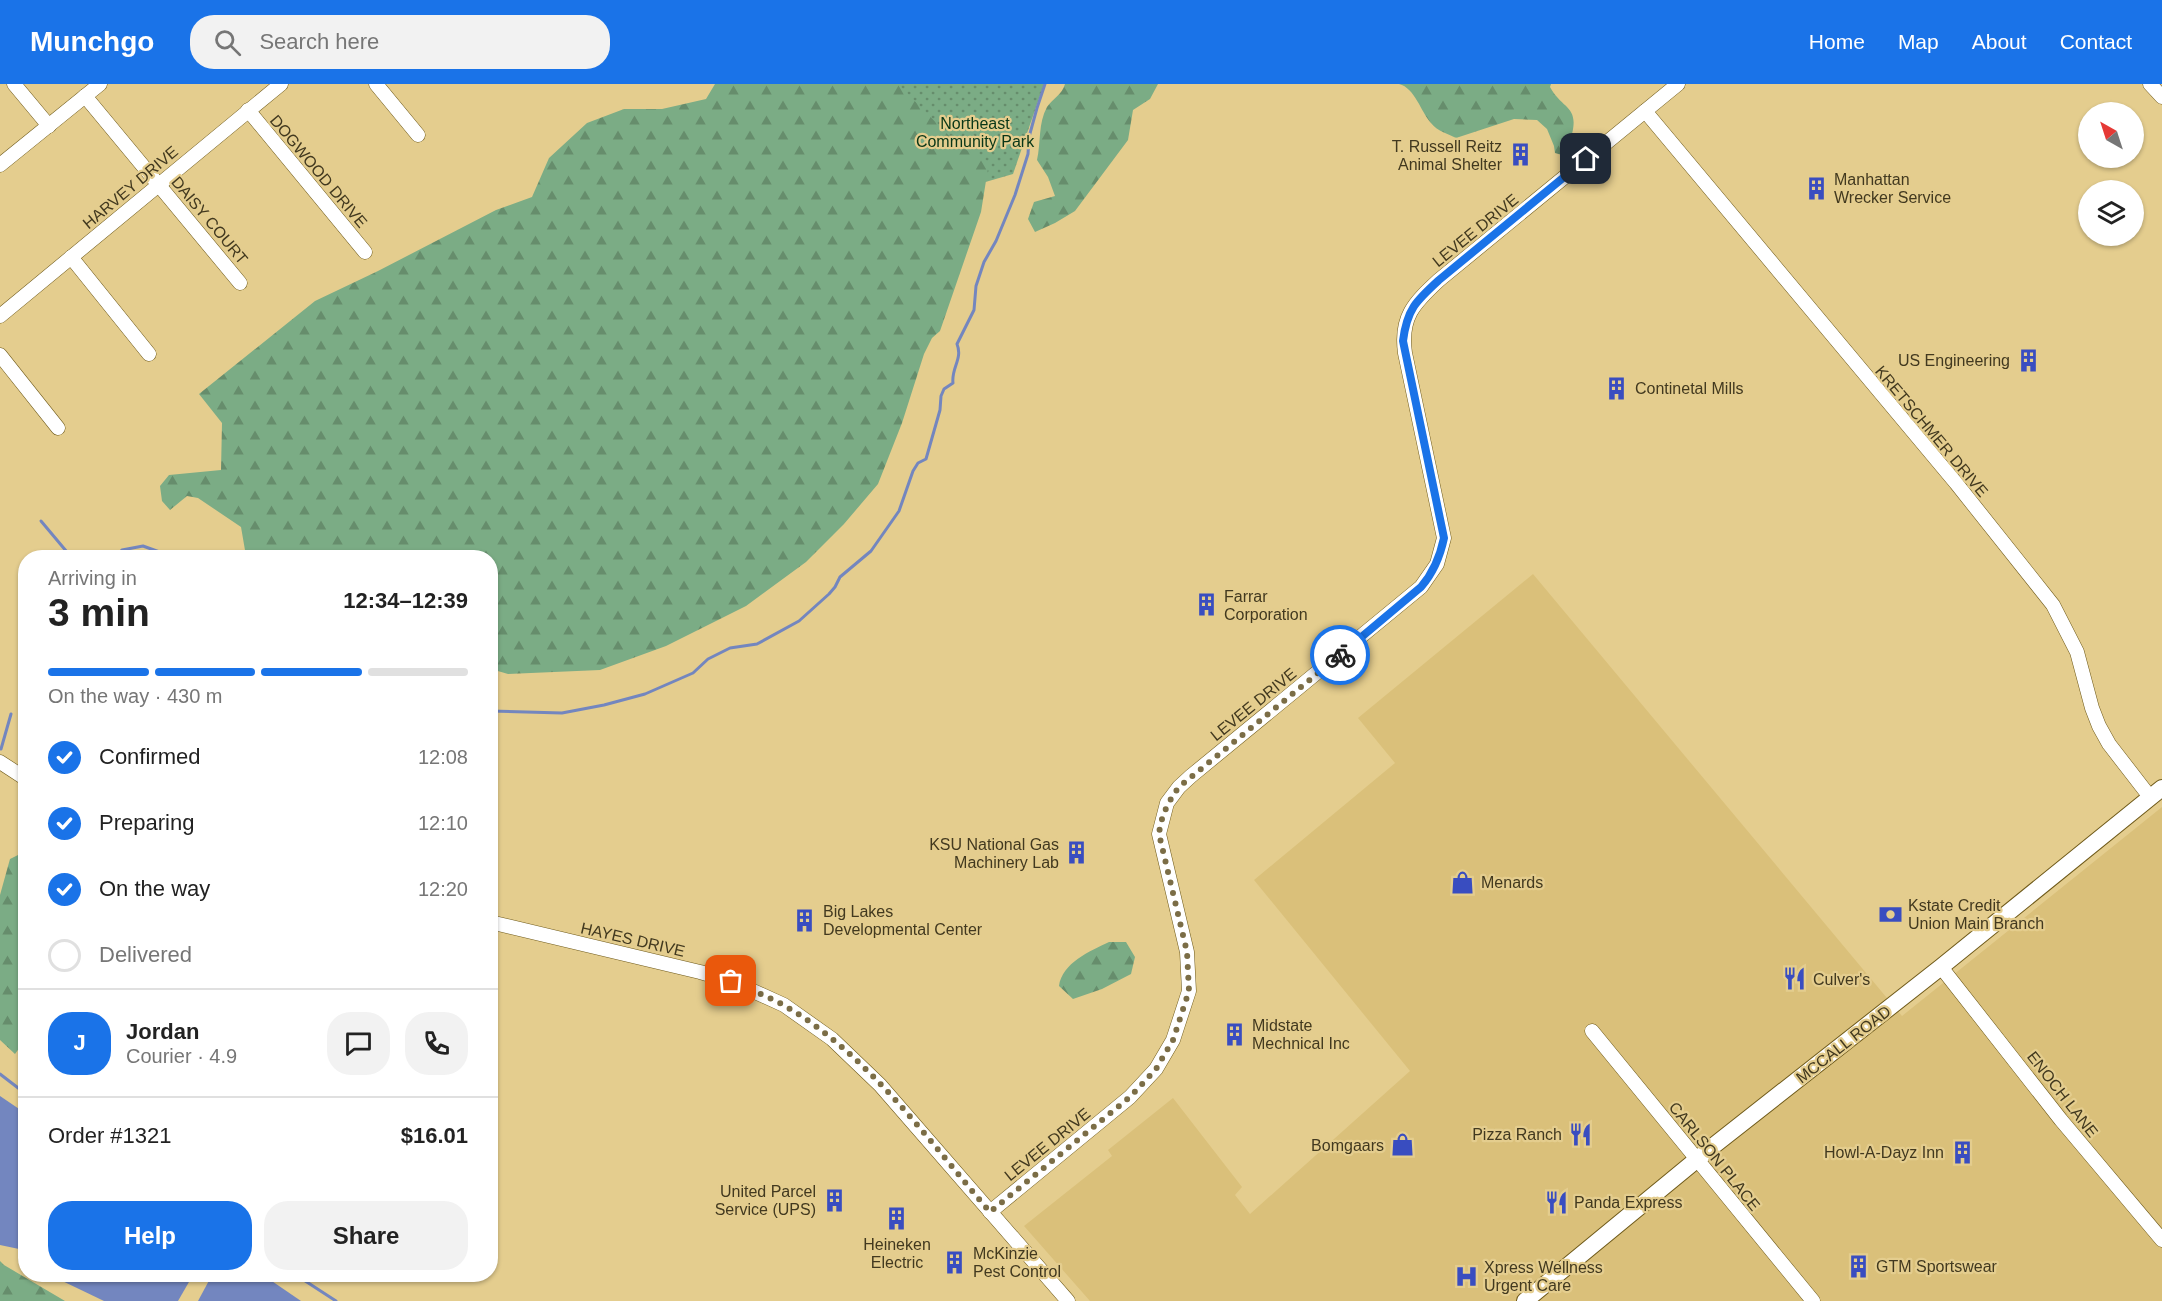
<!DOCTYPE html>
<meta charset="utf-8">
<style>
:root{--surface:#fff;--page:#f2f2f2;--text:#222;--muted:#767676;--line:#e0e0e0;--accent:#1a73e8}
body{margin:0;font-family:Helvetica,sans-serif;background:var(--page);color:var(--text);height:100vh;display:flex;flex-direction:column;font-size:22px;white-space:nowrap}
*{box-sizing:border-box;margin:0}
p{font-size:20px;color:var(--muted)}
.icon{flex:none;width:33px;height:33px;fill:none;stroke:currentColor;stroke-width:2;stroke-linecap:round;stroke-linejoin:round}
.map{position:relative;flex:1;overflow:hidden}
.sheet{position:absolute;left:18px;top:466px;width:480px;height:732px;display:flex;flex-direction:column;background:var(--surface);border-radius:24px;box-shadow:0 2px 4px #0004}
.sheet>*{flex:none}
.needle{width:39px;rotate:321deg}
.buttons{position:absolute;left:2078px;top:18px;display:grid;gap:12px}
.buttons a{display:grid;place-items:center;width:66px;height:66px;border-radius:50%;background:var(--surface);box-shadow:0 2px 4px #0004;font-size:30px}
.pin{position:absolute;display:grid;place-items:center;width:51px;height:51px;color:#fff;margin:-26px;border-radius:12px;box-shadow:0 3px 9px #0006}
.courier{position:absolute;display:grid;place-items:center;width:60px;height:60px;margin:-30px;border:4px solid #1a73e8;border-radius:50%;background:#fff;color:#222;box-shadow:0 2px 8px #0007}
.headline em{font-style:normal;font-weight:600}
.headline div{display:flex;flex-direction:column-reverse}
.headline{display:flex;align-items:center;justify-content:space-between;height:102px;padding:0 30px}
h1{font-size:39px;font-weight:600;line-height:45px}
.bar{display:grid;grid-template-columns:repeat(4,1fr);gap:9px 6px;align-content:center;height:72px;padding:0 30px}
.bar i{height:8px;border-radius:4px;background:var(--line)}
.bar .selected{background:var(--accent)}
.bar p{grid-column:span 4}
.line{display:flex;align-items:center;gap:15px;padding:0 30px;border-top:2px solid var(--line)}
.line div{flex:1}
.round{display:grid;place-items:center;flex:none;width:63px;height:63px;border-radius:24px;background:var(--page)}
ol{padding:0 30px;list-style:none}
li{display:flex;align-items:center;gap:18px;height:66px}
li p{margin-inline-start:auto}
li .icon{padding:6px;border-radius:50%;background:var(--accent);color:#fff;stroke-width:4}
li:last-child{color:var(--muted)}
li i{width:33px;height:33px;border:3px solid var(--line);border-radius:50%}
.action{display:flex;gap:12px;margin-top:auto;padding:12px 30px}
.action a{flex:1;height:69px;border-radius:24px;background:var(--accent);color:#fff;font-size:24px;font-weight:600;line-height:69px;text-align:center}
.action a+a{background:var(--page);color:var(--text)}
header{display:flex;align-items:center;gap:36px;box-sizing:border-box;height:84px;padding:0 30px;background:var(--accent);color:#fff}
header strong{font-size:28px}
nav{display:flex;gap:33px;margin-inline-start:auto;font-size:21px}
.search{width:420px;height:54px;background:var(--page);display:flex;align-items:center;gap:15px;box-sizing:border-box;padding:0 21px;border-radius:24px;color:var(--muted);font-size:22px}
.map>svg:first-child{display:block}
.built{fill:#dac07a}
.grass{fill:url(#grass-dots)}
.forest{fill:url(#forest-firs)}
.water{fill:#7386bf}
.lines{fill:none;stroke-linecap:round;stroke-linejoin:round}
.stream{stroke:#7386bf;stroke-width:3}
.minor-casing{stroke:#6f5a1a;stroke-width:15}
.major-casing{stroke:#6f5a1a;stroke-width:18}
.minor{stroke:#fff;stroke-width:14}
.major{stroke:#fff;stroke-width:16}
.done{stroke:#7b6d46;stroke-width:6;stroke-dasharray:0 10.8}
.route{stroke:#1a73e8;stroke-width:8}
.labels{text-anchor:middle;stroke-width:4.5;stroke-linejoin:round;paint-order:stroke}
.park-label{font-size:16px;fill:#083617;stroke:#e4cd8e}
.poi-label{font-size:16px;fill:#42391f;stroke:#e4cd8e;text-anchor:start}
.street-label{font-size:16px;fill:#42391f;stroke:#e4cd8e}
</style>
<header>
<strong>Munchgo</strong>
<div class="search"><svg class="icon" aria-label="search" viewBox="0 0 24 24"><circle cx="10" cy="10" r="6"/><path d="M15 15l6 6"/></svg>Search here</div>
<nav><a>Home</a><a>Map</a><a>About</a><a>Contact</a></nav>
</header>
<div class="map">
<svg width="2162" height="1217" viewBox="0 0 2162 1217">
<defs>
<pattern id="grass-dots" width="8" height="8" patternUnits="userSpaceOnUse" patternTransform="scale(1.5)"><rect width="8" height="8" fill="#7bac85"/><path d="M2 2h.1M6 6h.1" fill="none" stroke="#668d6c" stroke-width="1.8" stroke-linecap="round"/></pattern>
<pattern id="forest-firs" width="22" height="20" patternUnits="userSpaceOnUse" patternTransform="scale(1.5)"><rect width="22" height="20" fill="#7bac85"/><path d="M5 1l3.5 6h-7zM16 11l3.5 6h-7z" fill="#668d6c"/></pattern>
</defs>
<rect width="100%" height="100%" fill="#e4cd8e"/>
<!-- built -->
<path class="built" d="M1533 490 1902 932 2162 723V1217H1090L1024 1142 1112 1072 1108 1066 1173 1014 1242 1103 1235 1111 1250 1130 1410 987 1254 796 1395 679 1358 634Z"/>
<!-- grass -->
<path class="grass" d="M874 0H1044L1013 90 982 99Z"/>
<!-- forest -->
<g class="forest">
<path d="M715 0H898L959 62 989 78 981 128 940 247 932 254 924 270 902 339 878 400 844 440 806 478 746 522 666 562 600 586 508 590 491 585 490 474H251L246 472 241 443 198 414 187 412 170 426 162 417 160 402 169 391 221 386 222 339 199 310 315 217 378 187 496 126 532 113 549 74 587 39 624 25H662L706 15Z"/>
<path d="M1065 0H1158L1150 15 1133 26 1128 56 1075 127 1055 139 1035 148 1028 135 1034 118 1055 112 1048 93 1037 76C1041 59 1038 39 1047 23 1053 14 1062 11 1065 0Z"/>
<path d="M1399 0H1551L1550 3C1562 25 1579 22 1572 50 1570 58 1567 65 1562 71L1555 69 1554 62 1547 45 1537 36 1514 35 1456 54C1448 50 1437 47 1431 39 1421 28 1415 4 1399 0Z"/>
<path d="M22 769 26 770 25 893 20 924V963L15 970 0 956V811L10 775Z"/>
<path d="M1109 858H1126L1135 873 1131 890 1102 905 1073 915 1059 902C1062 879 1090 867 1109 858Z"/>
<path d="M0 1177 4 1181 65 1217H0Z"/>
</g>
<!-- water -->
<g class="water">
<path d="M0 1012 25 1029 26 1164 19 1165 0 1161Z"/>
<path d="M53 1191H193L178 1217H104L54 1193Z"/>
<path d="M212 1191H263L301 1217H198Z"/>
</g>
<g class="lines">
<!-- stream -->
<g class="stream">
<path d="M41 437 72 474"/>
<path d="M116 474 122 466 143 462 165 470 186 474"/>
<path d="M490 627 562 629 604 621 645 610 693 589 708 575 730 564 757 560 799 537 829 510 835 503 840 493 871 467 899 427 913 387 918 379 926 375 940 326 941 312 944 305 953 299C951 284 963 275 957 260L974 226 976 202 984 178 996 157 1015 111 1028 70 1029 53 1037 24 1045 0"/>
<path d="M1 665 11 630"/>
<path d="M0 990 26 1010"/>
<path d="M296 1191 336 1217"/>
</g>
<defs>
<g id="minor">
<path d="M14 0 49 42"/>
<path d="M376 0 418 51"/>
<path d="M2150 0 2162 13"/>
<path d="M85 12 240 199"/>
<path d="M248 26 365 168"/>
<path d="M1645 27 1956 399 2053 521 2077 568 2092 624 2099 642 2109 660 2150 713"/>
<path d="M0 81 100 0"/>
<path d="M71 173 149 270"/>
<path d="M0 232 281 0"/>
<path d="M0 271 58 344"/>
<path d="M0 678 26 695"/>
<path d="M490 838 700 888 731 897 784 921 832 955 880 1001 1068 1217"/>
<path d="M1941 883 2061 1036 2162 1156"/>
<path d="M1592 947 1813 1217"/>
<path d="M990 1128 1130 1013 1156 985 1173 956 1189 907 1187 868 1159 750 1167 719 1179 703 1191 692 1421 503 1437 480 1444 454 1405 269C1400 233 1414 219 1439 196L1678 0"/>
</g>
<path id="major" d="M1525 1217 1712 1063 1941 883 2162 704"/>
</defs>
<!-- minor casing -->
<use href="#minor" class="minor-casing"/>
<!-- major casing -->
<use href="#major" class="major-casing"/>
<!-- minor -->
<use href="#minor" class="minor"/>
<!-- major -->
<use href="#major" class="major"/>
</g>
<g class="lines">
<!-- done -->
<path class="done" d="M731 897C748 905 768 912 785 922 867 969 929 1057 990 1128L1130 1013 1156 985 1173 956 1189 907 1187 868 1159 750C1161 732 1168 718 1179 703L1340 571"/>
<!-- route -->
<path class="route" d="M1340 571 1421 503C1434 488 1440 473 1444 454L1403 257C1407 225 1416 217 1439 196L1586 75"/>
</g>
<!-- icons -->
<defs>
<symbol id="building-bare" viewBox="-9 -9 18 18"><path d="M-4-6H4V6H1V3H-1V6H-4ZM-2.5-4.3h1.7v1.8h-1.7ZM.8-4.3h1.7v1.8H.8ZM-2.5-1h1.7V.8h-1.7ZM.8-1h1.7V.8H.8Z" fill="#394dc0" stroke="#e4cd8e" stroke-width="2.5" paint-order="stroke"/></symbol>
<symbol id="shop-bare" viewBox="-9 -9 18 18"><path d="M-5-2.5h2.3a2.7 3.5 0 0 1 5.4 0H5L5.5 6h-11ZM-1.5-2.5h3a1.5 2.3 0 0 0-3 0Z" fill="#394dc0" stroke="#e4cd8e" stroke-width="2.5" paint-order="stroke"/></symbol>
<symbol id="bank-bare" viewBox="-9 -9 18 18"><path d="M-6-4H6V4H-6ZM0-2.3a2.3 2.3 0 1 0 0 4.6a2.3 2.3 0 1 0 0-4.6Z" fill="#394dc0" stroke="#e4cd8e" stroke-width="2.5" paint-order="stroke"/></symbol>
<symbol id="restaurant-bare" viewBox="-9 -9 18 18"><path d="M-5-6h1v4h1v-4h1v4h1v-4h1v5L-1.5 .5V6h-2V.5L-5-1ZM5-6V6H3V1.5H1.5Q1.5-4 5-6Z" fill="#394dc0" stroke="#e4cd8e" stroke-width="2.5" paint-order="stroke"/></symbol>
<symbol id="hospital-bare" viewBox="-9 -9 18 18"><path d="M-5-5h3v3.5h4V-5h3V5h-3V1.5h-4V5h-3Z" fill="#394dc0" stroke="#e4cd8e" stroke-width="2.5" paint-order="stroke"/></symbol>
</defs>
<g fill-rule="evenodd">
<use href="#building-bare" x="1504" y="54" width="33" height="33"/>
<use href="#building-bare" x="1800" y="88" width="33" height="33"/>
<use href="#building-bare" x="2012" y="260" width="33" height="33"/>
<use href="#building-bare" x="1600" y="288" width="33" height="33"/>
<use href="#building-bare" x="1190" y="504" width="33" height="33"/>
<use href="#building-bare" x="1060" y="752" width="33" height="33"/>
<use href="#shop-bare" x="1446" y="782" width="33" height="33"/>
<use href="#bank-bare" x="1874" y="814" width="33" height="33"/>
<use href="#building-bare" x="788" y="820" width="33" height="33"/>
<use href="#restaurant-bare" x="1778" y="878" width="33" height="33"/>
<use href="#building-bare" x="1218" y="934" width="33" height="33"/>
<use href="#restaurant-bare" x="1564" y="1034" width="33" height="33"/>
<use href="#shop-bare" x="1386" y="1044" width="33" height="33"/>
<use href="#building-bare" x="1946" y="1052" width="33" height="33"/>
<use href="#building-bare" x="818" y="1100" width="33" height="33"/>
<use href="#restaurant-bare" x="1540" y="1102" width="33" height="33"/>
<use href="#building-bare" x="880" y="1118" width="33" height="33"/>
<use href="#building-bare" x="938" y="1162" width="33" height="33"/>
<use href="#building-bare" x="1842" y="1166" width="33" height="33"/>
<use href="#hospital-bare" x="1450" y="1176" width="33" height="33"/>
</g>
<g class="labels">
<!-- park labels -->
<g class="park-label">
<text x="975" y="45">Northeast<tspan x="975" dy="18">Community Park</tspan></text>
</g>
<!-- poi labels -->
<g class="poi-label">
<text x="1502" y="68" text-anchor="end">T. Russell Reitz<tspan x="1502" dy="18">Animal Shelter</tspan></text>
<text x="1834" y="101">Manhattan<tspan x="1834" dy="18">Wrecker Service</tspan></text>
<text x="2010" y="282" text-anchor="end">US Engineering</text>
<text x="1635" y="310">Continetal Mills</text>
<text x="1224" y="518">Farrar<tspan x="1224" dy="18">Corporation</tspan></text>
<text x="1059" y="766" text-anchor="end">KSU National Gas<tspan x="1059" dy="18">Machinery Lab</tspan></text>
<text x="1481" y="804">Menards</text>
<text x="1908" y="827">Kstate Credit<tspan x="1908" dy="18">Union Main Branch</tspan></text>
<text x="823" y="833">Big Lakes<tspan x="823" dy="18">Developmental Center</tspan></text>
<text x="1813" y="901">Culver's</text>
<text x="1252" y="947">Midstate<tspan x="1252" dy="18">Mechnical Inc</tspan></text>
<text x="1562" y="1056" text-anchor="end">Pizza Ranch</text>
<text x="1384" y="1067" text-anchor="end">Bomgaars</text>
<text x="1944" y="1074" text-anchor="end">Howl-A-Dayz Inn</text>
<text x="816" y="1113" text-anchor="end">United Parcel<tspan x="816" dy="18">Service (UPS)</tspan></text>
<text x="1574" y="1124">Panda Express</text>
<text x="897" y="1166" text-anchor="middle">Heineken<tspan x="897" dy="18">Electric</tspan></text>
<text x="973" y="1175">McKinzie<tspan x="973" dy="18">Pest Control</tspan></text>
<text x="1876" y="1188">GTM Sportswear</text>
<text x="1484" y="1189">Xpress Wellness<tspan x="1484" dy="18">Urgent Care</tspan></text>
</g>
<!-- street labels -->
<g class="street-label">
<text transform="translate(319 87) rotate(50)" y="6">DOGWOOD DRIVE</text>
<text transform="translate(130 103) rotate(-40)" y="6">HARVEY DRIVE</text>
<text transform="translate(210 136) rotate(50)" y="6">DAISY COURT</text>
<text transform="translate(1475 146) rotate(-39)" y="6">LEVEE DRIVE</text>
<text transform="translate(1932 347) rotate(50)" y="6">KRETSCHMER DRIVE</text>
<text transform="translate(1253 620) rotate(-39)" y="6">LEVEE DRIVE</text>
<text transform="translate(633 855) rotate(13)" y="6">HAYES DRIVE</text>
<text transform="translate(1843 960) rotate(-38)" y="6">MCCALL ROAD</text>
<text transform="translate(2063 1010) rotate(52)" y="6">ENOCH LANE</text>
<text transform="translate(1047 1060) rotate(-39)" y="6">LEVEE DRIVE</text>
<text transform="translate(1715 1072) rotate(51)" y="6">CARLSON PLACE</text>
</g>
</g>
</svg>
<div class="buttons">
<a><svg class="needle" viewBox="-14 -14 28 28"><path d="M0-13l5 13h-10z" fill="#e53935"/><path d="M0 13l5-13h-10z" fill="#767676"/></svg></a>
<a><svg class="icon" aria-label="layers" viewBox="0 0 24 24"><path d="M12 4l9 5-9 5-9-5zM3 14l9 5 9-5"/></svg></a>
</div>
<div class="pin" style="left:731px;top:897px;background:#ea580c"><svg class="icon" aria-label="bag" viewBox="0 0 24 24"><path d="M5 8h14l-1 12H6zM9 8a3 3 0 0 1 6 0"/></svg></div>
<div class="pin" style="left:1586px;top:75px;background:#1f2937"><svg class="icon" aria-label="home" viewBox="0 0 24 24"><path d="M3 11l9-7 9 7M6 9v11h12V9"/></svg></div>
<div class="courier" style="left:1340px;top:571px"><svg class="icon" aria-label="bike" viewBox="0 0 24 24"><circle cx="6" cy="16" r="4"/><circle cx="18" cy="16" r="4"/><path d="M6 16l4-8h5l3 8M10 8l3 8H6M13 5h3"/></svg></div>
<section class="sheet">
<div class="headline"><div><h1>3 min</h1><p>Arriving in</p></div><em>12:34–12:39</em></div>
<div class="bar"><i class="selected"></i><i class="selected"></i><i class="selected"></i><i></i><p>On the way · 430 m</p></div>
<ol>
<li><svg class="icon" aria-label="check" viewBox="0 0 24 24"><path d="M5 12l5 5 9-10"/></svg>Confirmed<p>12:08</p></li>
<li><svg class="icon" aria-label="check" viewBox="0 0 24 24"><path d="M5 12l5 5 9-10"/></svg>Preparing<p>12:10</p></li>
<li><svg class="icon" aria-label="check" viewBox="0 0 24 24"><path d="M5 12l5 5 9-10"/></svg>On the way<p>12:20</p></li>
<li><i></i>Delivered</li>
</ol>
<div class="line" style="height:108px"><b class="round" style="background:var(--accent);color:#fff">J</b><div><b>Jordan</b><p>Courier · 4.9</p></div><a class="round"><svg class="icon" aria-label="chat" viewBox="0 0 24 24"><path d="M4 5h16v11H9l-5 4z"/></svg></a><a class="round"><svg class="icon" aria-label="phone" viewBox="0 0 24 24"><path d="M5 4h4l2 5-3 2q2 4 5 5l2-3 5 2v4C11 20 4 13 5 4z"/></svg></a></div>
<div class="line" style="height:78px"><div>Order #1321</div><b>$16.01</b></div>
<div class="action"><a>Help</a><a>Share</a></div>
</section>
</div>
